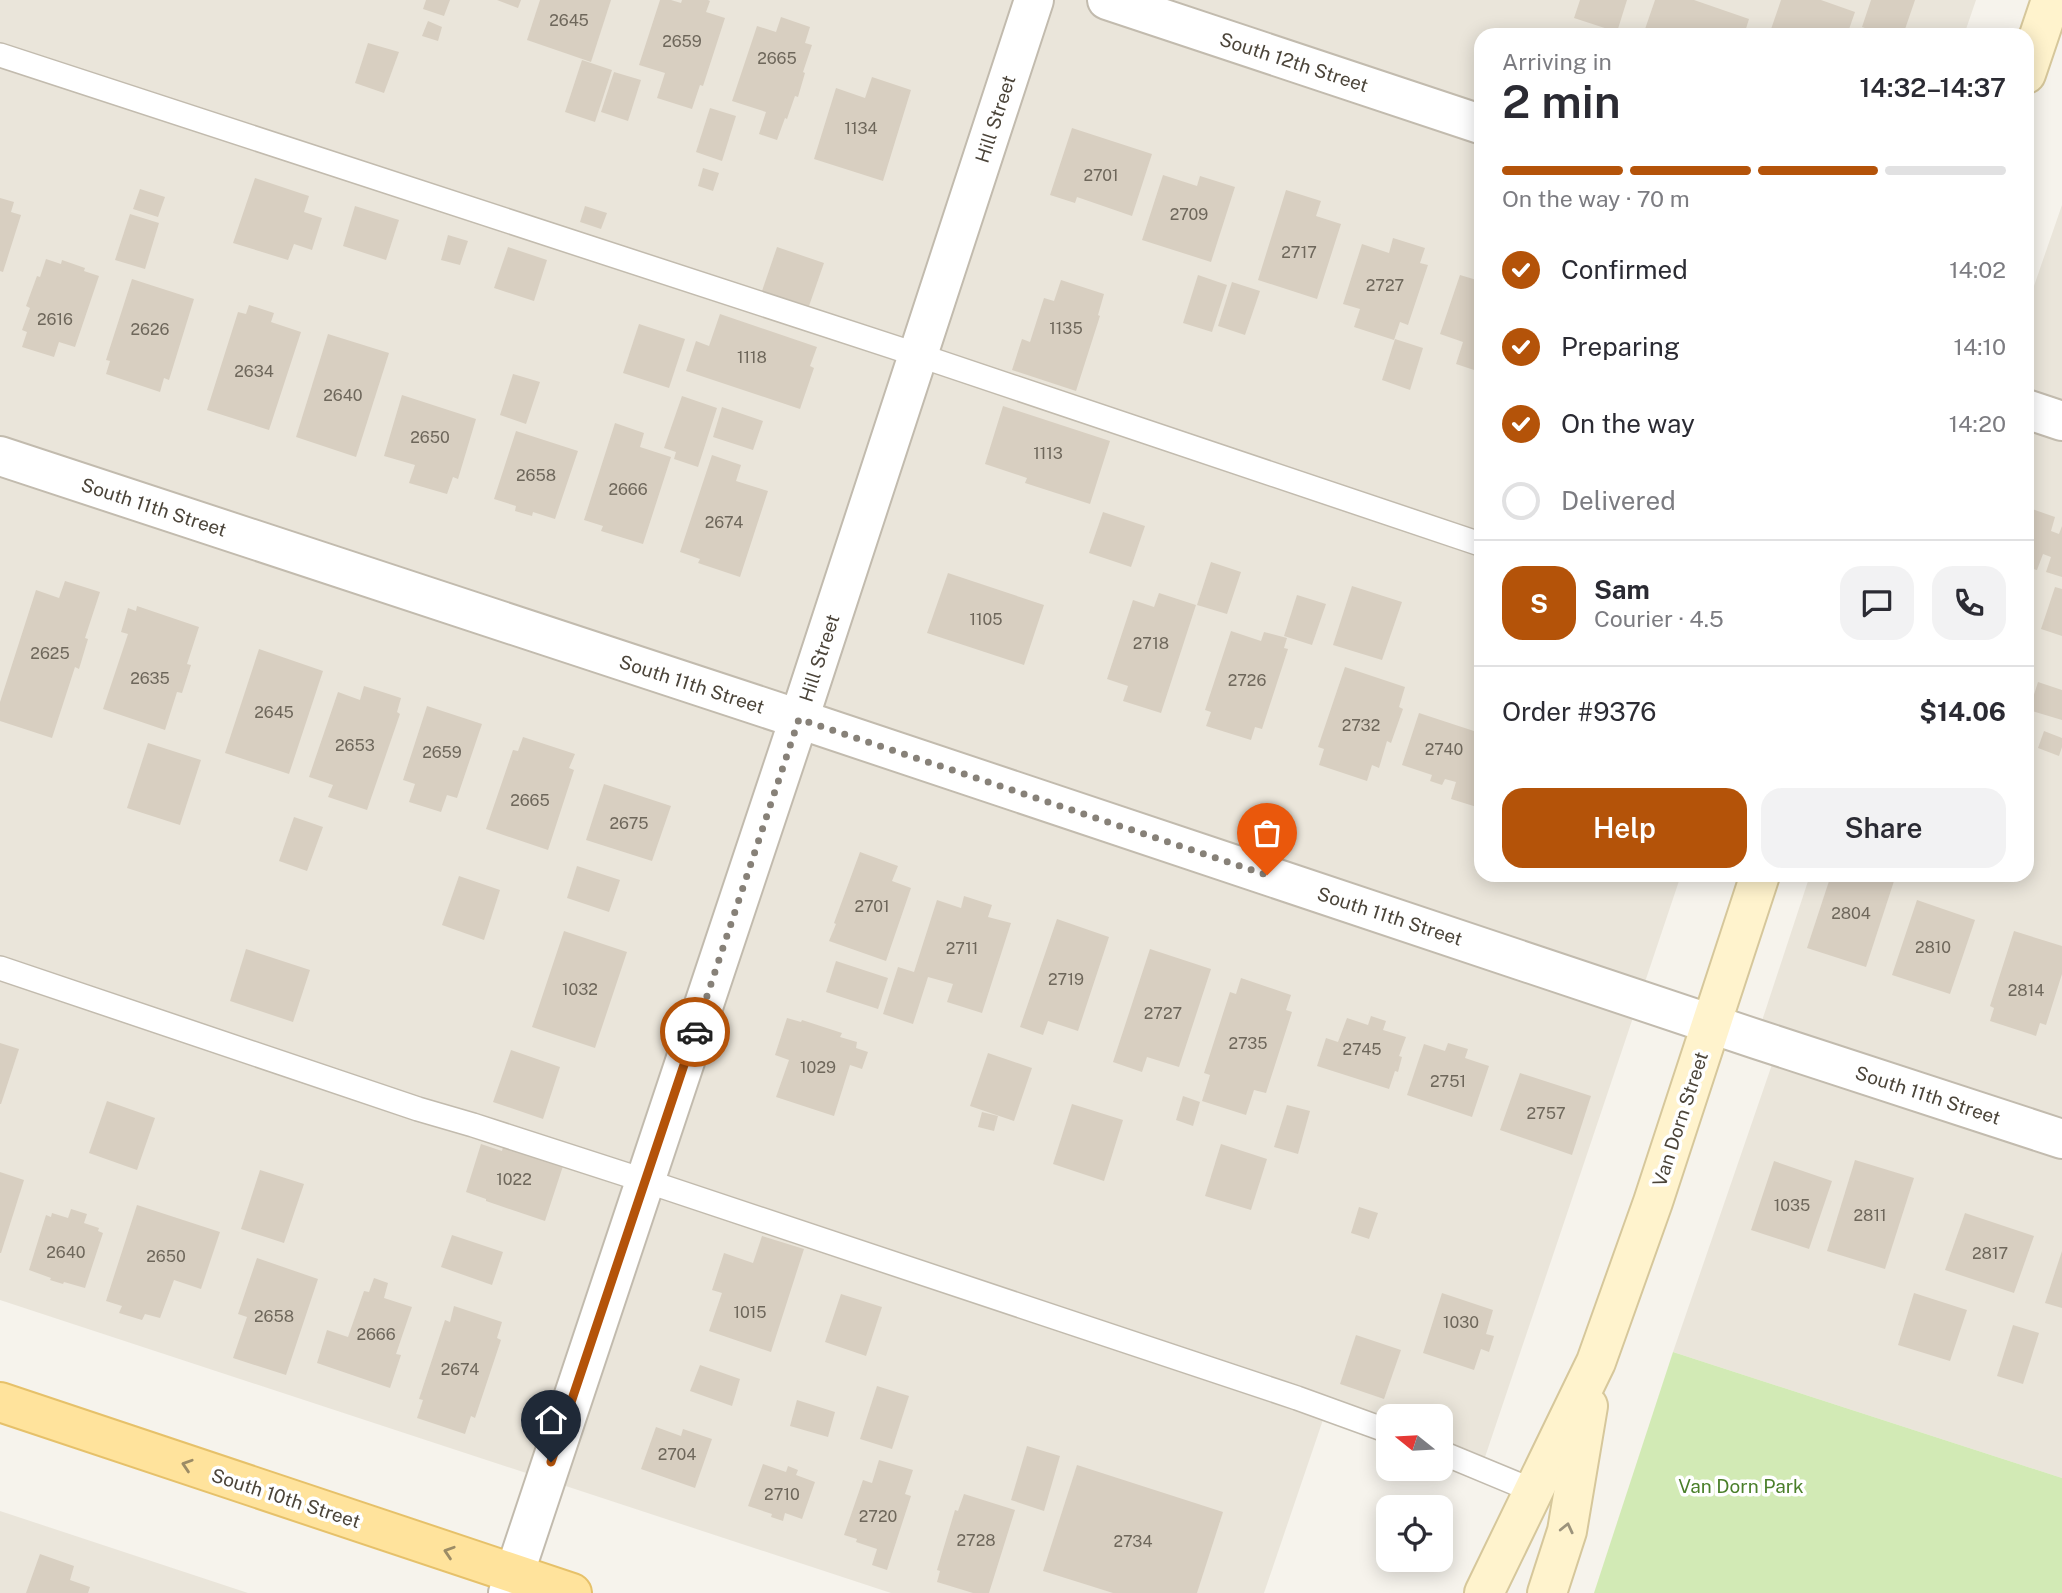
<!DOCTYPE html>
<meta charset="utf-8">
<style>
:root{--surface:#fff;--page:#f2f2f3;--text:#2b2b33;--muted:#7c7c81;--line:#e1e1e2;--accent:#b45309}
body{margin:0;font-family:"Public Sans",sans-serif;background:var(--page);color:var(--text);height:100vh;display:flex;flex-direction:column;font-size:26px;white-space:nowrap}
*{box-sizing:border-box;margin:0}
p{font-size:23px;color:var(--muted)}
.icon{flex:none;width:38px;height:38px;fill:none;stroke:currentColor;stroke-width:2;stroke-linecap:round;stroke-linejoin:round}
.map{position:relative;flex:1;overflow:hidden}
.details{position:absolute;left:1474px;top:28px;width:560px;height:854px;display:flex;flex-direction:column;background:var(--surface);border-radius:21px;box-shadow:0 4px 18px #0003}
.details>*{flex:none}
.needle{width:46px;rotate:288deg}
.buttons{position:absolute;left:1376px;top:1404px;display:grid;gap:14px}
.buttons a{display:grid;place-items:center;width:77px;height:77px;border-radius:14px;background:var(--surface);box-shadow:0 4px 18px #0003;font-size:35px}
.pin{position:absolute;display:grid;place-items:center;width:60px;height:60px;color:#fff;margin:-72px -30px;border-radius:50% 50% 50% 0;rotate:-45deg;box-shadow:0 0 7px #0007}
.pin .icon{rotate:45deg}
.courier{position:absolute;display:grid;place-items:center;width:70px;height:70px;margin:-35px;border:5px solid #b45309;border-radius:50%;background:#fff;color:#222;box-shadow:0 2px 9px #0007}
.headline em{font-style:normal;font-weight:600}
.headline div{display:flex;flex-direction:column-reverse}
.headline{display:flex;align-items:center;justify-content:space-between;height:119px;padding:0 28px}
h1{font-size:46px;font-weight:600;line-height:52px}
.bar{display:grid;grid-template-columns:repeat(4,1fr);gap:10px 7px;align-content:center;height:84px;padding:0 28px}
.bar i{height:9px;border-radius:5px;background:var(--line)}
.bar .selected{background:var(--accent)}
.bar p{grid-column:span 4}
.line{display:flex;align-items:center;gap:18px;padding:0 28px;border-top:2px solid var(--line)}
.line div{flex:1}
.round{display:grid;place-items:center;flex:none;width:74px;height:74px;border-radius:21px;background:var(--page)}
ol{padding:0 28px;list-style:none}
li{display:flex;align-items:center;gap:21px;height:77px}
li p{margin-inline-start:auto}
li .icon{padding:7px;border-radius:50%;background:var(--accent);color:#fff;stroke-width:4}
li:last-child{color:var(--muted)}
li i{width:38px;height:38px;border:4px solid var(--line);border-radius:50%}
.primary-button{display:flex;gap:14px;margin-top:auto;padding:14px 28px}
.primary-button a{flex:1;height:80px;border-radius:21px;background:var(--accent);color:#fff;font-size:28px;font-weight:600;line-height:80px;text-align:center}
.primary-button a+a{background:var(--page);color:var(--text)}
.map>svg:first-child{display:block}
.residential{fill:#eae5da}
.green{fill:#d2eab5}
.building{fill:#d8cfc1}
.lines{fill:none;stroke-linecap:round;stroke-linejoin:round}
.service-casing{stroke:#c2bbae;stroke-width:26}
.minor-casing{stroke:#c2bbae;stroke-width:42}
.secondary-casing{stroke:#d6c79b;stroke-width:42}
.primary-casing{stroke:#e6c16a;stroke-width:42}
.service{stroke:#fff;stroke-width:23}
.minor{stroke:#fff;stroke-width:38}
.secondary{stroke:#fff3cd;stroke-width:38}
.primary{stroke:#ffe39c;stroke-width:38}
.oneway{stroke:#9c8c66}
.oneway2{stroke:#9c937c}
.done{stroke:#878178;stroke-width:7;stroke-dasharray:0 12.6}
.route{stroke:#b45309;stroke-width:9}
.labels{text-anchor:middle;stroke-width:7;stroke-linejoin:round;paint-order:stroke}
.number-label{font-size:16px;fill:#6e675b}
.street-label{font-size:19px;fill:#4b4439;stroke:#fff}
.park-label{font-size:19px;fill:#4a7f2a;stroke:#fff}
</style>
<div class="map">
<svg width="2062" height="1593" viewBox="0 0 2062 1593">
<rect width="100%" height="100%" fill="#f6f3ec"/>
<!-- residential -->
<g class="residential">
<path d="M0 0H1976L1964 35H1480V875H1681L1481 1469 1440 1452V1416H1388V1431L1327 1408 1264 1593H891L0 1300Z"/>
<path d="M2062 205V1478L1673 1352 1778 1047 1756 1039 1810 875H2026V309Z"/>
<path d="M0 1511 248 1593H0Z"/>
</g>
<!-- green -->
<path class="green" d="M1673 1352 2062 1478V1593H1594Z"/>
<!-- building -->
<g class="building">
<path d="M426 0H450L444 16 423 9Z"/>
<path d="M497 0H521L518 8Z"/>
<path d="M540 0H611L591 62 527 40Z"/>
<path d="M660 0H671L681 3 682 0H708L710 1 706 12 725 18 703 86 700 85 692 109 657 98 665 73 639 65Z"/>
<path d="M1580 0H1627L1617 32 1574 18Z"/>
<path d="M1655 0H1694L1749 19 1744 35H1643Z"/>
<path d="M1781 0H1821L1855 12 1847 35H1769Z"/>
<path d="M1871 0H1915L1903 35H1885L1862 27Z"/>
<path d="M781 17 810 27 805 43 812 45 803 72 805 73 798 97 795 96 787 119 785 118 777 140 759 134 766 112 732 101 757 26 776 32Z"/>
<path d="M428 21 442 27 438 41 422 36Z"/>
<path d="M368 43 399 52 384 93 355 83Z"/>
<path d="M582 60 612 70 595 122 565 112Z"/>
<path d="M614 72 641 80 628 121 601 112Z"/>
<path d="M872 77 911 90 883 181 814 159 836 88 865 98Z"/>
<path d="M710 108 736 116 722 161 696 152Z"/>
<path d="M1072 128 1152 154 1132 216 1077 197 1075 203 1050 195Z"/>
<path d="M703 168 719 173 713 191 698 186Z"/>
<path d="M1163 175 1197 186 1200 176 1235 187 1211 262 1142 240Z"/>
<path d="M255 178 309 196 304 212 322 218 312 250 294 244 288 260 233 243Z"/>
<path d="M140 189 165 197 158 217 133 209Z"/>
<path d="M1286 190 1321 201 1316 216 1341 224 1317 299 1258 280Z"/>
<path d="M0 198 14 202 11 212 21 215 3 272 0 271Z"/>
<path d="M355 206 399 220 386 260 343 246Z"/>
<path d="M585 206 607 213 601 229 580 222Z"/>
<path d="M130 214 159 223 145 269 115 260Z"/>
<path d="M448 235 468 241 460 265 441 260Z"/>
<path d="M1393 238 1425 248 1420 263 1428 265 1408 325 1400 322 1394 340 1354 327 1360 309 1343 304 1362 244 1389 253Z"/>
<path d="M508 247 547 260 534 301 494 288Z"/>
<path d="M777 247 824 263 809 306 762 291Z"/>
<path d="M46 259 61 264 62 260 85 268 84 271 99 276 75 347 59 342 54 357 22 347 27 332 22 330 30 308 26 306 37 276 40 277Z"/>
<path d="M1198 275 1227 285 1212 332 1183 323Z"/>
<path d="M1460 275 1480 281V372L1456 364 1463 342 1440 334Z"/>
<path d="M132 279 194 299 169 380 164 378 160 392 106 374 110 361 106 360Z"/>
<path d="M1061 280 1104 294 1098 315 1100 316 1076 391 1012 370 1022 339 1030 342 1044 298 1054 301Z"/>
<path d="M1232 282 1260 291 1245 335 1218 326Z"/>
<path d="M249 305 274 313 271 322 301 332 269 430 207 410 238 312 246 314Z"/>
<path d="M720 314 817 347 810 366 814 368 800 409 686 371 696 341 709 346Z"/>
<path d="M639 324 685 339 669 388 623 373Z"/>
<path d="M328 334 389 353 356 457 296 437Z"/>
<path d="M1395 339 1423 348 1410 390 1382 380Z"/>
<path d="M513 374 540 382 526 424 500 415Z"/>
<path d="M402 395 476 419 458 479 453 477 447 494 409 483 415 465 384 456Z"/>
<path d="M682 396 717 408 698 467 674 459 676 452 664 448Z"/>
<path d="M1003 406 1110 441 1090 504 1025 483 1027 478 985 464Z"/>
<path d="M722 407 763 421 753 450 713 437Z"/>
<path d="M615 423 644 433 640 447 671 457 643 544 601 531 603 526 584 520Z"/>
<path d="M516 431 578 451 555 519 533 512 532 516 515 511 516 506 494 499Z"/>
<path d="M712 455 741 465 736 481 768 491 740 577 698 563 700 559 680 552Z"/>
<path d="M2026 507 2055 517 2051 531 2059 534 2062 526V577L2046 572 2051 557 2043 554 2037 570 2026 567Z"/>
<path d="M1103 512 1145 526 1131 567 1089 553Z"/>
<path d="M1211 562 1241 572 1227 614 1197 605Z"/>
<path d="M948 573 1044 605 1024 665 927 633Z"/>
<path d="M65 581 100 592 85 638 88 639 79 669 75 667 52 738 0 721V702L36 590 59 598Z"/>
<path d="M1352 586 1402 602 1382 660 1333 645Z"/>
<path d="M2055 587 2062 589V636L2041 629Z"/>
<path d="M1159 593 1196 605 1161 713 1123 701 1128 686 1107 679 1133 600 1154 607Z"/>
<path d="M1297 595 1326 604 1312 645 1284 636Z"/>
<path d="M137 606 199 627 187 664 191 665 182 693 177 692 165 730 103 709 128 634 121 632 128 608 136 611Z"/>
<path d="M1231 631 1261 641 1264 632 1287 638 1284 648 1288 649 1262 729 1255 727 1251 740 1206 726 1211 712 1205 710Z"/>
<path d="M259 649 323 671 289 774 225 753Z"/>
<path d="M1345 667 1405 687 1399 707 1403 709 1391 743 1387 741 1379 768 1372 765 1367 781 1319 765 1324 749 1318 747Z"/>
<path d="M2038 682 2062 690V720L2029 710Z"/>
<path d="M364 686 401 698 397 712 400 714 367 810 328 797 333 785 309 777 338 692 360 700Z"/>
<path d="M427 706 482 724 457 798 447 795 441 812 409 802 415 784 403 780Z"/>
<path d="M1419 713 1480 733V808L1451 799 1456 782 1445 779 1442 785 1430 781 1432 775 1402 765Z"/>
<path d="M2044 731 2062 738V747L2059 756 2038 748Z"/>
<path d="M523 737 575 754 569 768 574 770 548 850 486 829 513 750 518 751Z"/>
<path d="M148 743 201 760 180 825 127 808Z"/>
<path d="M604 784 671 806 652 861 586 840Z"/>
<path d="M294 817 323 827 307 871 279 861Z"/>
<path d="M860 852 898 866 892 881 911 888 886 961 829 941 836 924 834 923Z"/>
<path d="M577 866 620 880 609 912 567 898Z"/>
<path d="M1831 875H1887L1895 878 1866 967 1807 948Z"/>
<path d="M459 876 500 890 484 940 442 925Z"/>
<path d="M964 896 992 905 988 917 1011 923 982 1013 947 1002 953 984 928 977 913 1024 883 1014 898 967 914 972 937 900 961 908Z"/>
<path d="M1917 900 1975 920 1950 994 1892 975Z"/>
<path d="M1057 919 1109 937 1078 1031 1048 1021 1043 1035 1020 1027Z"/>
<path d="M564 931 627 952 595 1048 532 1027Z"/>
<path d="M2014 931 2062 946V974L2046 1025 2040 1023 2036 1036 1990 1021 1994 1008 1990 1006Z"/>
<path d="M246 949 310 970 293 1022 230 1001Z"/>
<path d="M1150 949 1211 969 1179 1067 1147 1057 1142 1072 1113 1062Z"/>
<path d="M836 961 888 978 878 1009 826 992Z"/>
<path d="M1241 978 1291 995 1286 1010 1292 1012 1266 1093 1254 1090 1246 1115 1202 1101 1210 1075 1204 1073 1230 992 1236 994Z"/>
<path d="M1371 1016 1386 1021 1383 1030 1406 1037 1399 1056 1402 1057 1398 1072 1395 1071 1389 1089 1317 1066 1326 1038 1338 1042 1347 1018 1368 1025Z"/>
<path d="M787 1018 801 1022 802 1020 842 1033 840 1037 857 1042 856 1048 868 1052 862 1069 850 1065 834 1116 776 1097 789 1060 775 1055Z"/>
<path d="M0 1043 19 1049 1 1104H0Z"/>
<path d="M1448 1043 1468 1049 1465 1058 1489 1066 1472 1117 1407 1095 1424 1044 1445 1051Z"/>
<path d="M511 1050 560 1067 543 1119 493 1102Z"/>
<path d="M988 1053 1032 1068 1014 1121 970 1106Z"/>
<path d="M1520 1073 1591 1096 1572 1155 1500 1130Z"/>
<path d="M1183 1096 1200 1102 1193 1126 1176 1120Z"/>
<path d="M107 1101 155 1118 137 1170 89 1153Z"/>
<path d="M1072 1104 1123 1120 1104 1181 1053 1164Z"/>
<path d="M1287 1105 1310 1111 1298 1154 1274 1147Z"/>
<path d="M982 1112 998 1116 994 1131 978 1127Z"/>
<path d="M481 1144 502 1151 503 1147 563 1166 545 1221 486 1201V1199L466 1192Z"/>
<path d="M1221 1144 1267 1159 1251 1210 1205 1196Z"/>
<path d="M1855 1160 1914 1178 1885 1269 1827 1251Z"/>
<path d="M1774 1161 1832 1181 1809 1249 1751 1230Z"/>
<path d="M260 1170 304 1184 284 1243 241 1229Z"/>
<path d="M0 1172 24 1180 1 1253H0Z"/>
<path d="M137 1205 220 1232 201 1289 174 1280 160 1318 145 1314 142 1320 119 1313 122 1306 106 1301Z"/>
<path d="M1359 1207 1378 1213 1369 1239 1351 1233Z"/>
<path d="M71 1209 87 1214 84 1223 99 1228 98 1231 103 1233 85 1288 64 1282 63 1284 50 1280 51 1278 29 1270 46 1215 51 1217 52 1213 68 1218Z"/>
<path d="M1965 1213 2034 1236 2014 1293 1945 1270Z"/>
<path d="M452 1235 503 1252 492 1285 441 1267Z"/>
<path d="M762 1236 804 1249 771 1352 709 1331 722 1293 712 1290 724 1253 753 1263Z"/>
<path d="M2062 1251V1308L2045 1303Z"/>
<path d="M257 1258 318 1279 286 1375 233 1358 247 1317 238 1314Z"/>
<path d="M374 1278 388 1283 384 1298 412 1307 396 1354 401 1355 390 1388 317 1363 327 1330 348 1337 364 1291 369 1292Z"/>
<path d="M1442 1293 1493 1310 1486 1334 1494 1336 1489 1352 1481 1349 1474 1370 1423 1353Z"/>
<path d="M1914 1293 1967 1310 1950 1361 1898 1345Z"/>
<path d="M841 1294 882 1307 866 1356 825 1342Z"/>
<path d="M454 1306 502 1322 497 1338 501 1340 475 1418 471 1416 465 1434 417 1418 423 1400 419 1399 445 1320 450 1322Z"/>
<path d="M2013 1325 2039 1333 2023 1384 1997 1376Z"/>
<path d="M1356 1335 1401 1350 1384 1399 1340 1384Z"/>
<path d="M700 1365 740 1379 732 1406 690 1391Z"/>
<path d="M877 1386 909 1396 892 1449 860 1439Z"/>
<path d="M797 1400 835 1412 828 1437 790 1426Z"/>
<path d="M656 1427 681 1436 683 1429 712 1439 695 1488 641 1469Z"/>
<path d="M1027 1446 1060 1456 1044 1511 1011 1500Z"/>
<path d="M879 1460 913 1470 905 1494 911 1496 887 1570 872 1565 877 1549 856 1542 857 1539 844 1535 863 1480 872 1483Z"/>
<path d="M763 1464 786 1472 788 1466 798 1470 796 1475 815 1482 802 1519 785 1513 783 1521 771 1517 772 1514 748 1506Z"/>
<path d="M1077 1465 1223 1512 1197 1593H1113L1043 1571Z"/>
<path d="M964 1494 1015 1510 989 1593H973L937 1582 940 1571 937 1570 955 1510 958 1511Z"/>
<path d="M40 1554 74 1566 70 1580 90 1587 88 1593H26Z"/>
</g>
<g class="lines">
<defs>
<g id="service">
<path d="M0 55 918 355 1480 544"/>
<path d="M0 968 418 1109 473 1125 646 1181 1297 1398 1388 1431"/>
<path d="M1440 1452 1534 1491"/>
</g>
<g id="minor">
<path d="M1107 0 1480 124"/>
<path d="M2026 409 2062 421"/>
<path d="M0 456 799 719 1756 1039 2062 1139"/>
<path d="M508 1593 799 719 1034 0"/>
</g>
<g id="secondary">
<path d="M2026 74 2051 0"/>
<path d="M1484 1593 1596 1362 1653 1202 1760 875"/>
<path d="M1547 1593 1567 1531 1588 1406"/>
</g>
<path id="primary" d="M0 1402 572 1593"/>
</defs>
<!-- service casing -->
<use href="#service" class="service-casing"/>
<!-- minor casing -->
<use href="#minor" class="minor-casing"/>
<!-- secondary casing -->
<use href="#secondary" class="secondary-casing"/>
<!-- primary casing -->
<use href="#primary" class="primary-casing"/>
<!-- service -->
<use href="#service" class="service"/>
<!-- minor -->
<use href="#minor" class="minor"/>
<!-- secondary -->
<use href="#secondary" class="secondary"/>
<!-- primary -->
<use href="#primary" class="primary"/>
</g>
<!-- one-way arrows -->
<defs><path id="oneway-chevron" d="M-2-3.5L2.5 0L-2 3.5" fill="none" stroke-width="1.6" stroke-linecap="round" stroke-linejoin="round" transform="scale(1.75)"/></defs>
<g class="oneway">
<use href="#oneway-chevron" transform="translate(187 1465) rotate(-162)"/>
<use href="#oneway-chevron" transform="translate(449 1552) rotate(-162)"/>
</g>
<use class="oneway2" href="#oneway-chevron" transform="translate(1567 1528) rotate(-77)"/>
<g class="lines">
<!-- done -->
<path class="done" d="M695 1032 799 719 1267 875"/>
<!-- route -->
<path class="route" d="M551 1462 695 1032"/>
</g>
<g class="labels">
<!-- number labels -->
<g class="number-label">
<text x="569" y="26">2645</text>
<text x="682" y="47">2659</text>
<text x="777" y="64">2665</text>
<text x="861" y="134">1134</text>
<text x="1101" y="181">2701</text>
<text x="1189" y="220">2709</text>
<text x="1299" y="258">2717</text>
<text x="1385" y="291">2727</text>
<text x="55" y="325">2616</text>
<text x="1066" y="334">1135</text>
<text x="150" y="335">2626</text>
<text x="752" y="363">1118</text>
<text x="254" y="377">2634</text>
<text x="343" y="401">2640</text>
<text x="430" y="443">2650</text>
<text x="1048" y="459">1113</text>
<text x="536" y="481">2658</text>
<text x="628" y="495">2666</text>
<text x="724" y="528">2674</text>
<text x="986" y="625">1105</text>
<text x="1151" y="649">2718</text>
<text x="50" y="659">2625</text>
<text x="150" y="684">2635</text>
<text x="1247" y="686">2726</text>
<text x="274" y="718">2645</text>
<text x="1361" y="731">2732</text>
<text x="355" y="751">2653</text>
<text x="1444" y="755">2740</text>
<text x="442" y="758">2659</text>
<text x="530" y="806">2665</text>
<text x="629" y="829">2675</text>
<text x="872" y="912">2701</text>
<text x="1851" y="919">2804</text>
<text x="1933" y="953">2810</text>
<text x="962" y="954">2711</text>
<text x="1066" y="985">2719</text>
<text x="580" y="995">1032</text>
<text x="2026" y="996">2814</text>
<text x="1163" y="1019">2727</text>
<text x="1248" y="1049">2735</text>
<text x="1362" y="1055">2745</text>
<text x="818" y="1073">1029</text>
<text x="1448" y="1087">2751</text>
<text x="1546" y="1119">2757</text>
<text x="514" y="1185">1022</text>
<text x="1792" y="1211">1035</text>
<text x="1870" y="1221">2811</text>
<text x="66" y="1258">2640</text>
<text x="1990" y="1259">2817</text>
<text x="166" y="1262">2650</text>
<text x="750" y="1318">1015</text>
<text x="274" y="1322">2658</text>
<text x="1461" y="1328">1030</text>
<text x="376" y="1340">2666</text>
<text x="460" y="1375">2674</text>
<text x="677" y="1460">2704</text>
<text x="782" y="1500">2710</text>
<text x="878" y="1522">2720</text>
<text x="976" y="1546">2728</text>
<text x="1133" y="1547">2734</text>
</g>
<!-- street labels -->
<g class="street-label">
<text transform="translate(1294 62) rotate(18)" y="7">South 12th Street</text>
<text transform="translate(995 119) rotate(-72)" y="7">Hill Street</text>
<text transform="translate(154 507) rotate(18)" y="7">South 11th Street</text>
<text transform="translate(819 658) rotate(-72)" y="7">Hill Street</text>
<text transform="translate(692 684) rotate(18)" y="7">South 11th Street</text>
<text transform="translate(1390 916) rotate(18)" y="7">South 11th Street</text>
<text transform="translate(1928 1095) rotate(18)" y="7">South 11th Street</text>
<text transform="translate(1680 1119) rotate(-72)" y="7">Van Dorn Street</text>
<text transform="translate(286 1498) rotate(18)" y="7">South 10th Street</text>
</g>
<!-- park labels -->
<g class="park-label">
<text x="1741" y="1493">Van Dorn Park</text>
</g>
</g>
</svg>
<div class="buttons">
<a><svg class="needle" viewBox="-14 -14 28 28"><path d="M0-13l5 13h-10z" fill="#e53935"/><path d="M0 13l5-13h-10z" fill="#7c7c81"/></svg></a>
<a><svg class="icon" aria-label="locate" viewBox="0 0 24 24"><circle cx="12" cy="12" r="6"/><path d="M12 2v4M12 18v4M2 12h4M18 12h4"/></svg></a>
</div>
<div class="pin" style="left:1267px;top:875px;background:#ea580c"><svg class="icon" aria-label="bag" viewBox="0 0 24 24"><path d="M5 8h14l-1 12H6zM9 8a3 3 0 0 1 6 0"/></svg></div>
<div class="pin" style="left:551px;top:1462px;background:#1f2937"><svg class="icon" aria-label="home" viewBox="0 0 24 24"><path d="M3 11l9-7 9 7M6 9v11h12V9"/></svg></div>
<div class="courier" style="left:695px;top:1032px"><svg class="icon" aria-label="car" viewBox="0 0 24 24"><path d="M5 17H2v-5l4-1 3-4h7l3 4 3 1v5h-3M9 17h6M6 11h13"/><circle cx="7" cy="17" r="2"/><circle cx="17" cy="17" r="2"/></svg></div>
<section class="details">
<div class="headline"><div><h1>2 min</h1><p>Arriving in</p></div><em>14:32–14:37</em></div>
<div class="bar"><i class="selected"></i><i class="selected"></i><i class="selected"></i><i></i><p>On the way · 70 m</p></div>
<ol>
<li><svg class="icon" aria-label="check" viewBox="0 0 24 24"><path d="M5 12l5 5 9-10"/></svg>Confirmed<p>14:02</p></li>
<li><svg class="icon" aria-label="check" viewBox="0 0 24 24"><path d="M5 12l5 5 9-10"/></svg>Preparing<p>14:10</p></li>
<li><svg class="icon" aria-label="check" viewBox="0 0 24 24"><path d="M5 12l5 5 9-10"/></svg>On the way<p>14:20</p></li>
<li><i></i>Delivered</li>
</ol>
<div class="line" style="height:126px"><b class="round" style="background:var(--accent);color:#fff">S</b><div><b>Sam</b><p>Courier · 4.5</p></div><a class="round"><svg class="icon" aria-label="chat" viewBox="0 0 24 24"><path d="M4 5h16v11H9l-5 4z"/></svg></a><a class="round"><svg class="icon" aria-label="phone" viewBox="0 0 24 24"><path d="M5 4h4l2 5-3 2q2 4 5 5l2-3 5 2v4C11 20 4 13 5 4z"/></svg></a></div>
<div class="line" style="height:91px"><div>Order #9376</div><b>$14.06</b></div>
<div class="primary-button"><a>Help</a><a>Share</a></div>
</section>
</div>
